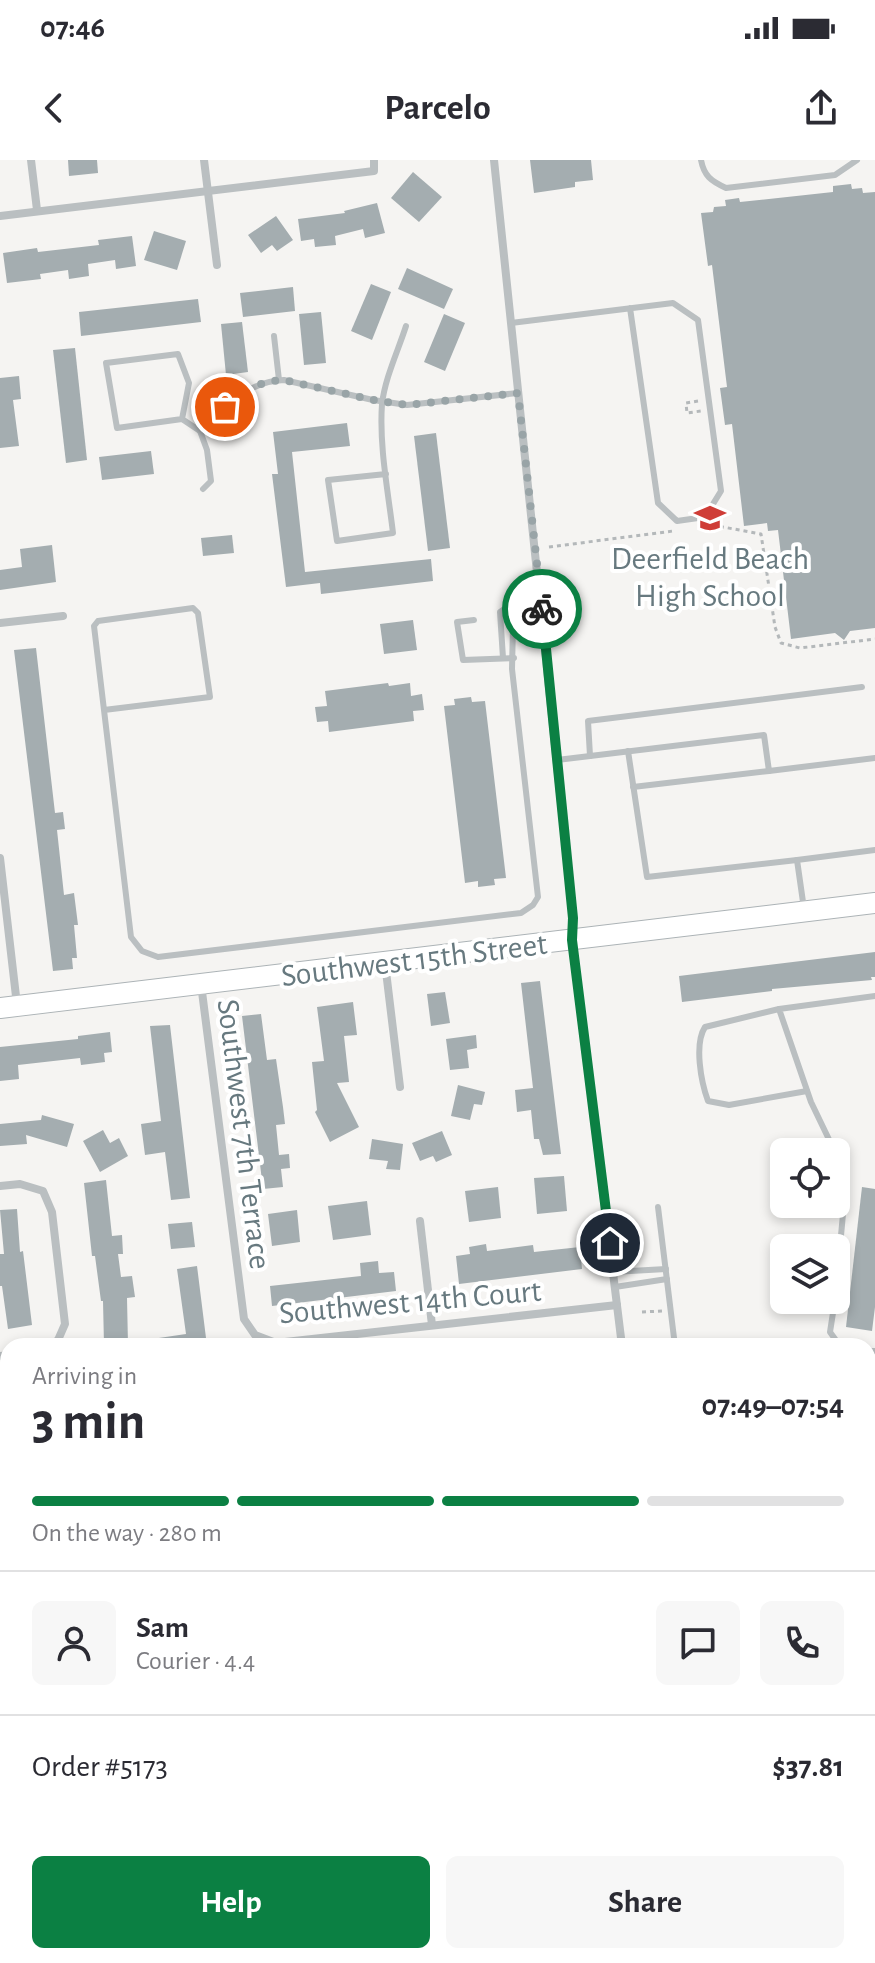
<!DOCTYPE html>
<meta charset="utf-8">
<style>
:root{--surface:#fff;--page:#f7f7f7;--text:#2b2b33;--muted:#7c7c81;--line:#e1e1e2;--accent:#0b8043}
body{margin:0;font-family:"Alegreya Sans",sans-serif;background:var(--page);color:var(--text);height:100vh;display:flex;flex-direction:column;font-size:30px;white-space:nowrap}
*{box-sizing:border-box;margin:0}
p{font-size:26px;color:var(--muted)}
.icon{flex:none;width:44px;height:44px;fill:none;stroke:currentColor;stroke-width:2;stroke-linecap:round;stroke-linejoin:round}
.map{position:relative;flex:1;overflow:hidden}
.panel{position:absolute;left:0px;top:1178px;width:876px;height:626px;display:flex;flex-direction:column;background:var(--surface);border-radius:24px 24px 0 0;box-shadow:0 4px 12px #0003}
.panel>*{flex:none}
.buttons{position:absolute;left:770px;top:978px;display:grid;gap:16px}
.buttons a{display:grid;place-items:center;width:80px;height:80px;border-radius:12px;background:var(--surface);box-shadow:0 4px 12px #0003;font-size:40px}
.pin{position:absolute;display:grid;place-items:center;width:68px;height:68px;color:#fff;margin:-34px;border:4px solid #fff;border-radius:50%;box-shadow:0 2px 8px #0007}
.courier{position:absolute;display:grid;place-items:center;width:80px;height:80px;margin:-40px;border:6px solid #0b8043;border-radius:50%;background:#fff;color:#222;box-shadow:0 2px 10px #0007}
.overview em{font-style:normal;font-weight:700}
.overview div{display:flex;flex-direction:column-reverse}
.overview{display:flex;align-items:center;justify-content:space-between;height:136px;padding:0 32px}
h1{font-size:52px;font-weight:700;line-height:60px}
.bar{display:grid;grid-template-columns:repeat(4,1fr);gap:12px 8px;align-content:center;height:96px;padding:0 32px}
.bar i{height:10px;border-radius:6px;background:var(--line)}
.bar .on{background:var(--accent)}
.bar p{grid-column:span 4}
.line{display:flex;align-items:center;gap:20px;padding:0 32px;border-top:2px solid var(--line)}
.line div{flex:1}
.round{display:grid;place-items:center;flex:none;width:84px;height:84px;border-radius:12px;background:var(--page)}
.button{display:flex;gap:16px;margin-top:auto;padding:16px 32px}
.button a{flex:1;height:92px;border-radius:12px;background:var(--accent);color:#fff;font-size:32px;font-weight:700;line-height:92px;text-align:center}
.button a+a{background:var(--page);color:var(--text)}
.status{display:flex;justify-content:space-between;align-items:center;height:56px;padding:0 40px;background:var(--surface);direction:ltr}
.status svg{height:22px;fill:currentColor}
header{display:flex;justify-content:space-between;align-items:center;height:104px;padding:0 32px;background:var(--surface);font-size:36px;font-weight:700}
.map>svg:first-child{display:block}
.building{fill:#a4adb0}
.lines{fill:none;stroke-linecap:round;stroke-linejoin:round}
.secondary-casing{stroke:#acb3b6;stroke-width:22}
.path{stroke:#b4b8ba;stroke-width:3;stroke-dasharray:4 4;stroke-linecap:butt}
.lane{stroke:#babfc1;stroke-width:6}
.street{stroke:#babfc1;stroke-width:8}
.secondary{stroke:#fff;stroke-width:20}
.done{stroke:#99a4a7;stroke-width:8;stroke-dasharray:0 14.4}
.route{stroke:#0b8043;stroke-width:10}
.labels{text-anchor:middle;stroke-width:8;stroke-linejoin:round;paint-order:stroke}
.poi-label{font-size:32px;fill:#67797f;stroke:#fff}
.street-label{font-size:32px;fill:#67797f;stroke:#fff}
</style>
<div class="status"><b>07:46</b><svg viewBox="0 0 49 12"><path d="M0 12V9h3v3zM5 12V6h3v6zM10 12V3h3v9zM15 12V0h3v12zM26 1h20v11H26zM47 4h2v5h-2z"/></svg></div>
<header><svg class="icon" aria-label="back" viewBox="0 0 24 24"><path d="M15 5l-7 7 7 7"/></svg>Parcelo<svg class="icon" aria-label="share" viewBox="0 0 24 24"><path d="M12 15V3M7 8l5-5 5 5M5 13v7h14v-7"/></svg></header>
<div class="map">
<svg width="875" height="1803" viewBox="0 0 875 1803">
<rect width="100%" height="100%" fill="#f5f4f2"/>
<!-- building -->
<g class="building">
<path d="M68 0H97L98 13 69 16Z"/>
<path d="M530 0H591L593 20 575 22V27L534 33Z"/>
<path d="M413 12 442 37 419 62 391 38Z"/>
<path d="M851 24 852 29 862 28 863 33 875 32V468L850 471 844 480 835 473 791 479 778 370 768 371 767 363 744 366 732 264 725 265 720 228 727 227 712 105 708 106 701 53 713 52 714 47 726 46 725 40 739 38 740 42 833 32V26Z"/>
<path d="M377 43 385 73 365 78 363 69 335 76 336 85 315 87 314 79 301 81 298 59 345 53 344 51Z"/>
<path d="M276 56 293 80 277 91 272 85 261 93 248 75Z"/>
<path d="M154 71 186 81 177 110 144 100Z"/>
<path d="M132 76 136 106 116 109 115 100 88 104 89 116 69 119 68 110 40 114 41 119 7 123 3 93 37 88 38 92 99 85 98 80Z"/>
<path d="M407 108 453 129 444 149 398 129Z"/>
<path d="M371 124 391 132 372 180 351 171Z"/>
<path d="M293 127 295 151 243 157 240 133Z"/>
<path d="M198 139 201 162 81 176 79 152Z"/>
<path d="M321 152 326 203 304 205 299 154Z"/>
<path d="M444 154 465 163 445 211 424 202Z"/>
<path d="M242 162 248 212 226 215 221 164Z"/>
<path d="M75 188 87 300 66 303 53 190Z"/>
<path d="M19 216 21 239 13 240 19 286 0 288V218Z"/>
<path d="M347 263 350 286 292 292 305 412 431 399 433 421 321 434 320 423 286 427 272 314H278L273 272Z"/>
<path d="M436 273 450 388 428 391 414 276Z"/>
<path d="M151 291 154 314 102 320 99 297Z"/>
<path d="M232 375 234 393 203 396 201 378Z"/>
<path d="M52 385 56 422 0 430V410L22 407 20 389Z"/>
<path d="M413 460 417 490 384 494 380 464Z"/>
<path d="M36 488 55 653 63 652 65 669 57 670 64 735 74 733 78 765H74L77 798H72L73 809 53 811 14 490Z"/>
<path d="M388 523 389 526 410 523 411 536 422 534 424 550 413 551 414 561 329 572 328 561 317 562 315 547 327 546 325 531Z"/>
<path d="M471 537 472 542 485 541 506 718 494 719 495 725 478 727V721L465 723 444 546 455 545 454 539Z"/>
<path d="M875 792V817H871L872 820 772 829V831L682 842 679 816Z"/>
<path d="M540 821 561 994 543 995 539 979H534L531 950 517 952 515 930 533 928 521 823Z"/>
<path d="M445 832 450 863 431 866 427 834Z"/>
<path d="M353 842 357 875 344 876 349 922 337 923 359 967 330 982 315 952 317 950 312 902 324 901 317 847Z"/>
<path d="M261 854 267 900 276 899 283 947 285 964 276 965 279 995 289 994 290 1008 281 1009 283 1027 263 1029 242 856Z"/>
<path d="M170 865 190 1038 171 1040 165 992 145 995 141 964 161 961 150 866Z"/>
<path d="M110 872 112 892 104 893 105 902 81 905 80 898 18 905 19 919 0 921V887L78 879V876Z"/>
<path d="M476 875 477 888 467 890 469 908 450 910 446 879Z"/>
<path d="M458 925 485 932 482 945 474 944 470 960 451 956Z"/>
<path d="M42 955 74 964 67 987 26 975 27 984 0 986V964L41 960Z"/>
<path d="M103 970 110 983 119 978 128 996 100 1012 83 981Z"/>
<path d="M442 971 452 995 436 1002 433 996 420 1001 412 983Z"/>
<path d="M372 979 403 984 400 1010 386 1009 388 1001 369 999Z"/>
<path d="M564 1016 567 1051 537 1054 534 1018Z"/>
<path d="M106 1020 112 1076 122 1075 123 1094H118L121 1117 132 1116 135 1137 127 1138 128 1185H104L103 1141H101L95 1096H92L84 1023Z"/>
<path d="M498 1027 501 1058 469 1062 465 1031Z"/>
<path d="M862 1027 875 1029V1147L872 1171 846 1167Z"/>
<path d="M367 1041 371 1075 333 1080 328 1046Z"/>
<path d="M17 1049 20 1092 23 1091 32 1165 8 1169 2 1126H0V1094H4L0 1050Z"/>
<path d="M297 1050 300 1082 272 1086 268 1054Z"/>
<path d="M192 1062 195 1087 171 1089 168 1064Z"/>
<path d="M486 1084 487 1091 533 1085 534 1092 580 1087 582 1109 459 1124 456 1096 470 1094 469 1087Z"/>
<path d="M378 1101 379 1113 394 1112 396 1131 272 1146 270 1126 361 1116 360 1103Z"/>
<path d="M197 1106 207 1186H153L152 1179 186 1174 177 1109Z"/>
</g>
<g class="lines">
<defs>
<path id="secondary" d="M0 848 875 743"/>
</defs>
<!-- secondary casing -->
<use href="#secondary" class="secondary-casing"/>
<!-- path -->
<g class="path">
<path d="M698 241 686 243 687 253 701 251"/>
<path d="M712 365 761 374 775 467 781 483 800 488 875 479"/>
<path d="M549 387 673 371"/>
<path d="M642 1152 662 1151"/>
</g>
<!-- lane -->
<g class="lane">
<path d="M701 0C704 16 711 21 726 28L835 15 857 0"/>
<path d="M511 163 673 143 698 160 721 331 705 357 677 361 658 343 630 148"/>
<path d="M274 176 279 220"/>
<path d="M182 259 189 223 178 194 106 203 117 268 182 259 200 271"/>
<path d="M386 314 328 320 337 381 393 373C388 331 379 286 382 244 385 218 398 191 406 166"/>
<path d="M203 329 211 321 207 290 200 271C224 247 248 221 284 220L373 240 407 245 518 233"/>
<path d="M474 460 457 462 463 500 514 498"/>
<path d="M503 498 500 452 513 443 540 437"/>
<path d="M104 550 210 537 198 453 193 448 98 461 94 466 131 777 142 791 158 797 521 753 533 745 538 737 512 509 513 465 526 456 542 455"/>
<path d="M628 591 647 717 797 700"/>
<path d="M590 596 588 561 862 527"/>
<path d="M557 600 764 575 769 611 875 598"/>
<path d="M633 627 769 611"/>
<path d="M804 749 797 700 875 690"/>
<path d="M779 849 705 867C694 884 701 922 708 941L729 945 807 931"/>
<path d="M835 992 811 942 779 849 875 836"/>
<path d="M836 994 845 1012 846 1022 836 1129"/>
<path d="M658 1047 675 1186"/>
<path d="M613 1112 666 1109"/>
<path d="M615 1127 667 1119"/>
<path d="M835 1140 830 1172 840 1186"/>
<path d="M868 1191H875"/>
</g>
<!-- street -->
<g class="street">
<path d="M31 0 37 50"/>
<path d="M204 0 217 105"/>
<path d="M494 0 573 758 572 780 622 1186"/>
<path d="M0 56 374 11V0"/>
<path d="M0 463 63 456"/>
<path d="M0 698 17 845"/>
<path d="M385 803 400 927"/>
<path d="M201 824 244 1159 255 1175 276 1183 617 1145"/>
<path d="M0 1026 20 1024 43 1031 52 1052 65 1164 58 1180 50 1186"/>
<path d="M420 1061 432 1165"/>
<path d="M0 1196 8 1195"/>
<path d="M868 1292 875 1291"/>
<path d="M0 1369 8 1368"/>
<path d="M868 1714 875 1772"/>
<path d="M138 1796 139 1803"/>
<path d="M317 1796 318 1803"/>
<path d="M503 1796 504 1803"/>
<path d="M695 1796V1803"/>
<path d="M844 1803 875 1799"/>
</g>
<!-- secondary -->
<use href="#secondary" class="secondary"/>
</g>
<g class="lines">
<!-- done -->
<path class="done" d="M225 247C243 231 259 221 284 220L373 240 407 245 518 233 542 449"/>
<!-- route -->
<path class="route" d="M542 449 573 758 572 780 610 1083"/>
</g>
<!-- icons -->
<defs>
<symbol id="school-bare" viewBox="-9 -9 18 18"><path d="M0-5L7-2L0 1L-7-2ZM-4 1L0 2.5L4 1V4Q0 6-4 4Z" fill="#cf3d37" stroke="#fff" stroke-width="2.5" paint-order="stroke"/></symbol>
</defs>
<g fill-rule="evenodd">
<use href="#school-bare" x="688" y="336" width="44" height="44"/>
</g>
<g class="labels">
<!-- poi labels -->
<g class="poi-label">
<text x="710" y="409">Deerfield Beach<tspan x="710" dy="37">High School</tspan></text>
</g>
<!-- street labels -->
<g class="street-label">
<text transform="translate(414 799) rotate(-7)" y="11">Southwest 15th Street</text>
<text transform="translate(245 974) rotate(83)" y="11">Southwest 7th Terrace</text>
<text transform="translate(410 1141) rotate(-5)" y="11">Southwest 14th Court</text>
</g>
</g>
</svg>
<div class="buttons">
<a><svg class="icon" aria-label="locate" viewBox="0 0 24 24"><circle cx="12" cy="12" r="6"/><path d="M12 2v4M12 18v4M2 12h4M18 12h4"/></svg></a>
<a><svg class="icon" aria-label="layers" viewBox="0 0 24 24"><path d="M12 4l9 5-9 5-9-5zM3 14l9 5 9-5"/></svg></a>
</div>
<div class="pin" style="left:225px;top:247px;background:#ea580c"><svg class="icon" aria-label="bag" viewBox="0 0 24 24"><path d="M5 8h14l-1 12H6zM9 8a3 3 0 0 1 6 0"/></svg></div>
<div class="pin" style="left:610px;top:1083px;background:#1f2937"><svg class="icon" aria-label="home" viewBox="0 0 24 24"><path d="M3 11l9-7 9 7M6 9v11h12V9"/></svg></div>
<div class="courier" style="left:542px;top:449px"><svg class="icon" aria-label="bike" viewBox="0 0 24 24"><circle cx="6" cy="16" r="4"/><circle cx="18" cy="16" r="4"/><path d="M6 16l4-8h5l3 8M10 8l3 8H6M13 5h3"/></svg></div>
<section class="panel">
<div class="overview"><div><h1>3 min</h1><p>Arriving in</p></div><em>07:49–07:54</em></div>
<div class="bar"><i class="on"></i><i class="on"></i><i class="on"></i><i></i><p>On the way · 280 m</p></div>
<div class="line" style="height:144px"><a class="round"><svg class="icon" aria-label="person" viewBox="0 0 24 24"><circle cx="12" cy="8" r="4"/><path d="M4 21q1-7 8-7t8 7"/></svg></a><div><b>Sam</b><p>Courier · 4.4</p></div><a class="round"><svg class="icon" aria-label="chat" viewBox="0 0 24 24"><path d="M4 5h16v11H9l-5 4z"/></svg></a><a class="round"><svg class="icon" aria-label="phone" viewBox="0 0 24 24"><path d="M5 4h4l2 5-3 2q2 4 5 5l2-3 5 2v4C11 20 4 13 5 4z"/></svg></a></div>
<div class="line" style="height:104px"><div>Order #5173</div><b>$37.81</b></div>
<div class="button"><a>Help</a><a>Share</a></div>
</section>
</div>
